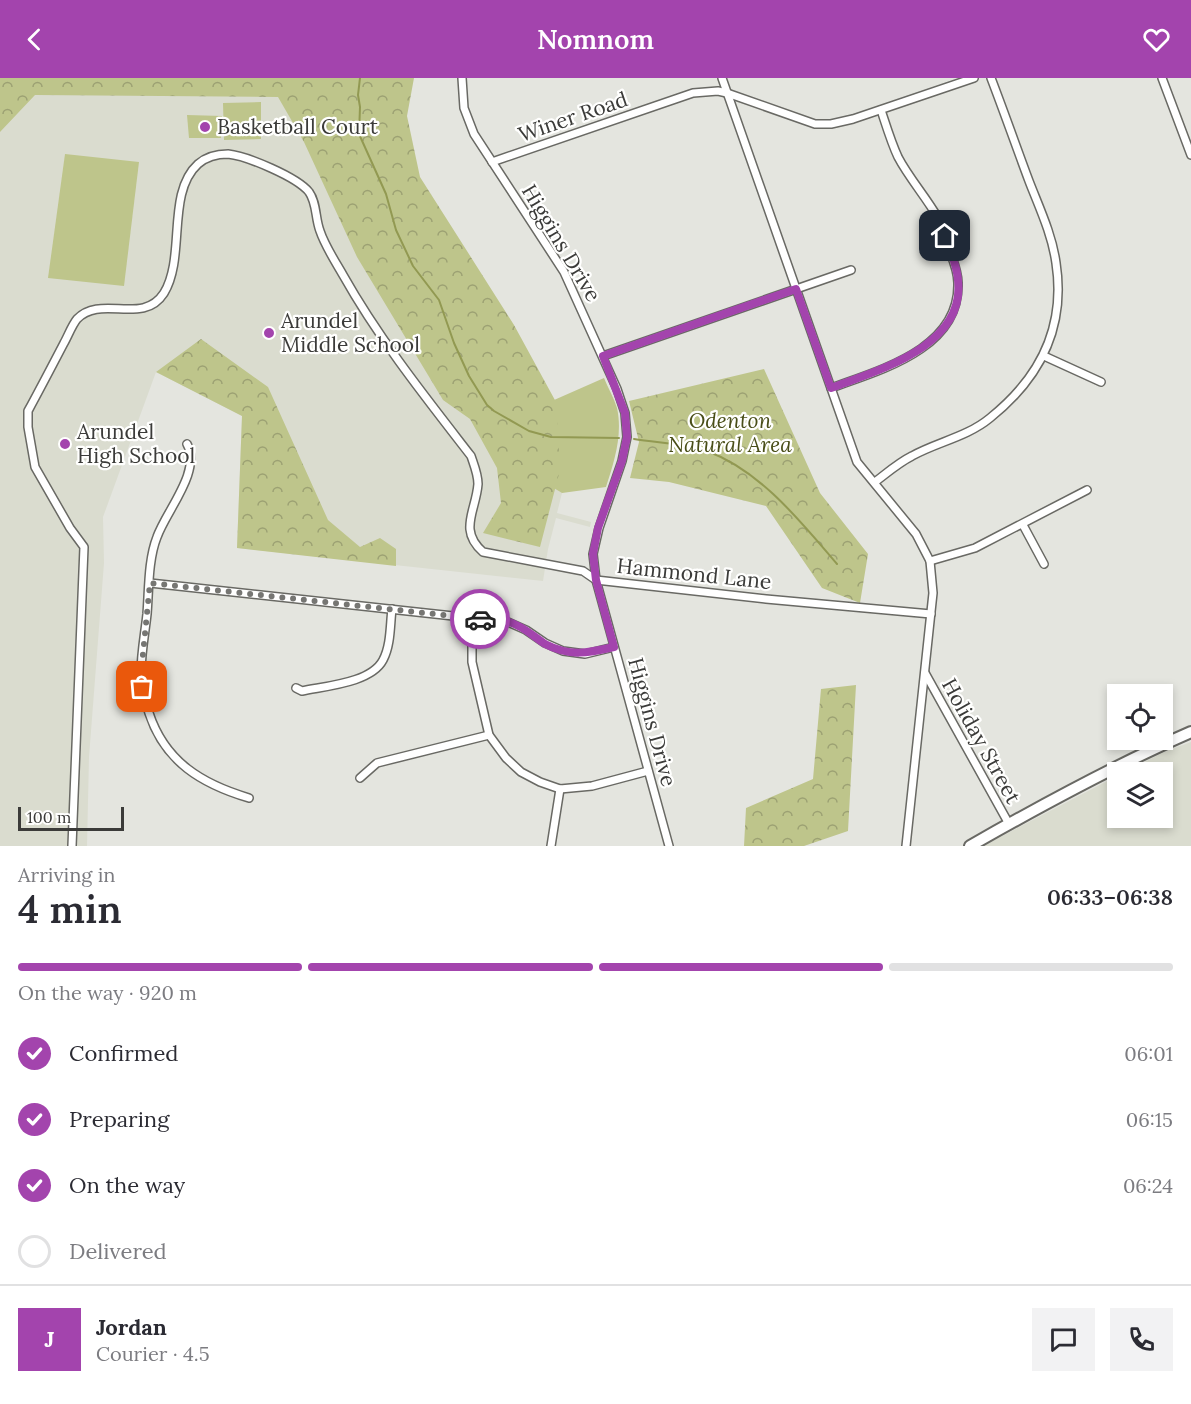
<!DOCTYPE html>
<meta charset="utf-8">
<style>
:root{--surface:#fff;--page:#f2f2f3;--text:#2b2b33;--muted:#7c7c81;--line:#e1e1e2;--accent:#a344ad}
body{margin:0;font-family:Lora,serif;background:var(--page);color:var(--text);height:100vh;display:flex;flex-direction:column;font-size:22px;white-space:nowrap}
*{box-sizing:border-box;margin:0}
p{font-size:20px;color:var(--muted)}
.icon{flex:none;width:33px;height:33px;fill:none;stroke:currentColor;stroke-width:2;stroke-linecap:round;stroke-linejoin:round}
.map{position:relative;height:768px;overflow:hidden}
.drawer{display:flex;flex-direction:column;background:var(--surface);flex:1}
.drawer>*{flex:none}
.buttons{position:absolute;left:1107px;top:606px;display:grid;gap:12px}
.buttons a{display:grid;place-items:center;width:66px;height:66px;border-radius:0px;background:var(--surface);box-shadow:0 3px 9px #0003;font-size:30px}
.scale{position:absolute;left:18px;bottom:15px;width:106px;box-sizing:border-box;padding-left:6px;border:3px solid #3b3b39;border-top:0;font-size:16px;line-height:21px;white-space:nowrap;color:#3b3b39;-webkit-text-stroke:4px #fffffe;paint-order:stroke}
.pin{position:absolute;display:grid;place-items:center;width:51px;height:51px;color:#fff;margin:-26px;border-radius:12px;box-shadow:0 3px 9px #0006}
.courier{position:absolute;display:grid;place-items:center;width:60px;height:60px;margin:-30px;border:4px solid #a344ad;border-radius:50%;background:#fff;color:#222;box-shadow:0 2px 8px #0007}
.summary em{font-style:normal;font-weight:600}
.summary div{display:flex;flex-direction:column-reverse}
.summary{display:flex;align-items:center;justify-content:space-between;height:102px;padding:0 18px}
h1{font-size:39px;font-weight:600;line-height:45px}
.bar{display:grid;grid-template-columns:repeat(4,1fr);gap:9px 6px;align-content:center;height:72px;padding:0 18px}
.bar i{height:8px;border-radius:4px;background:var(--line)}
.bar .selected{background:var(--accent)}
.bar p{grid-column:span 4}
.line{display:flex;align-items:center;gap:15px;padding:0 18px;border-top:2px solid var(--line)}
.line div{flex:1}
.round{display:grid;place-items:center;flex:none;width:63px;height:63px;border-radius:0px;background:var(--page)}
ol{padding:0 18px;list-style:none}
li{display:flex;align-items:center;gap:18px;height:66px}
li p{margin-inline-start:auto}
li .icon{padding:6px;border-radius:50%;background:var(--accent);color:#fff;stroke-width:4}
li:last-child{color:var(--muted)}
li i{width:33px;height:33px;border:3px solid var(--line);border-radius:50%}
header{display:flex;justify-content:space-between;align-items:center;height:78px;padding:0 18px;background:var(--accent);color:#fff;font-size:27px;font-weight:600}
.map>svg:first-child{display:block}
.built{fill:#dadccf}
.green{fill:#bec58b}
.forest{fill:url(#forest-crowns)}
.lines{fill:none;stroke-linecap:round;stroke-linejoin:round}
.stream{stroke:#929952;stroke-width:2}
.street-casing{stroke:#696964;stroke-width:10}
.secondary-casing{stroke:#696964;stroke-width:14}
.street{stroke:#fff;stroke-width:7}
.secondary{stroke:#fff;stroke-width:10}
.done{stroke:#767673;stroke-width:6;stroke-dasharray:0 10.8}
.route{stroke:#a344ad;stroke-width:8}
.poi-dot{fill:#a344ad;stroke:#fffffe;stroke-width:2}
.labels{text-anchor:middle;stroke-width:4.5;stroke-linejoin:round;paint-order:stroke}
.street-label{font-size:21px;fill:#3b3b39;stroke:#fffffe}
.poi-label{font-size:21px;fill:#3b3b39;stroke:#fffffe;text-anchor:start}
.park-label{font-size:21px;font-style:italic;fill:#494e18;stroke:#fffffe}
</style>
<header><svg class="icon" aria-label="back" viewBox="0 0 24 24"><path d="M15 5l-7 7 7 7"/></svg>Nomnom<svg class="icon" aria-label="heart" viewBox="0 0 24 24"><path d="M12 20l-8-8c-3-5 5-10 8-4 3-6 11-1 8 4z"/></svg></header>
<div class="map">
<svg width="1191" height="768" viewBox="0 0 1191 768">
<defs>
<pattern id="forest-crowns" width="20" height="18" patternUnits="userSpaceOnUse" patternTransform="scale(1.5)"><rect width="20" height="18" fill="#bec58b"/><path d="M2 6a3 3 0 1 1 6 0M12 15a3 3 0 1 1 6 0" fill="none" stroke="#9ca173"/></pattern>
</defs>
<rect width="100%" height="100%" fill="#e4e5df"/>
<!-- built -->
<g class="built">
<path d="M0 0H360L517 388 562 415 557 435 591 444 590 449 556 440 548 471 543 503 237 470 242 338 156 294 103 439 104 485 89 679 87 768H0Z"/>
<path d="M1191 664V768H983L1117 698 1118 740H1162V694H1125L1164 674Z"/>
</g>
<!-- green -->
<g class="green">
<path d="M261 24V61L224 62 223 25Z"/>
<path d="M187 37 222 38 221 60H189Z"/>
<path d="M65 76 139 84 124 208 48 200Z"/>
<path d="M415 107 545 326 604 300C608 310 614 320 617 330 623 357 614 384 606 409L562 415 517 388Z"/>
</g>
<!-- forest -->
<g class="forest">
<path d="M0 0H414L407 38 420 99 514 247 556 324 560 392 540 469 483 455 501 425 497 390 470 341 443 322 357 179 304 64 278 19 35 17 0 54Z"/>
<path d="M201 261 268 309 328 442 360 469 380 460 396 471V488L237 470 242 338 156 294Z"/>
<path d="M764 291 820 415 868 476 860 525 822 510 766 428 669 404 630 400 639 364 629 323Z"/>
<path d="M856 607 848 753 804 768H744L746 730 813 701 821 611Z"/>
</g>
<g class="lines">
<!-- stream -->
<g class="stream">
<path d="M360 0 358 17 360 29 359 56 386 116 396 152 413 188 439 222 454 265 469 298 487 327 494 333 529 353 551 359 619 360"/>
<path d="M634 361C657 365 685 365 707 373 761 393 801 444 837 486"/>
</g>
<defs>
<g id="street">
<path d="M462 0 464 30 474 56 564 194 617 311 625 335 627 359 622 383 599 450 593 476 596 502 669 768"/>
<path d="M722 0 857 384 916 456 930 483 933 515 906 768"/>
<path d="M1162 0 1191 77"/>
<path d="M492 84 693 15 718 13 727 15 815 46H831L853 41 974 0"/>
<path d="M603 278 851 192"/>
<path d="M1044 278 1101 304"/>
<path d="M831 310C880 292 960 271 958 205 958 195 954 184 950 174 946 163 944 150 938 140 926 119 909 100 898 79 891 64 886 47 881 32"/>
<path d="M187 366C202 393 166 433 157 459 148 482 149 511 147 536 145 555 141 575 141 595 141 608 145 622 149 635 165 684 202 706 249 720"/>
<path d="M875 404C887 395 898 385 912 378 937 364 967 359 990 340 1040 300 1066 250 1056 185 1052 156 1039 129 1029 103 1016 68 1004 34 991 0"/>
<path d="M1023 447 1044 486"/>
<path d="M930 483 975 470 1087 412"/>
<path d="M150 505 508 544 526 552 545 565 563 573 585 576 614 569"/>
<path d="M474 540 472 562V584L489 657 506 680 521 694 540 704 560 711 592 708 648 693"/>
<path d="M925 595 1009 746"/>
<path d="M296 610 302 613C325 608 371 605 383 582 391 567 390 547 392 531"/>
<path d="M360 700 377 685 489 657"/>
<path d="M72 768 84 469 70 450 35 389 28 349V333C40 311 52 288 64 265 68 258 72 247 77 241 101 216 143 248 164 215 186 179 166 115 198 86 206 79 218 76 228 76 247 78 297 99 309 114 317 125 315 140 320 153 325 168 335 183 343 197 379 261 426 320 471 378 474 387 478 396 478 406 476 433 458 452 483 474L583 493 596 502 766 521 931 536"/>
<path d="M551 768 560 711"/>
</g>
<path id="secondary" d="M970 768C1042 727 1115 687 1191 654"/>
</defs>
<!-- street casing -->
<use href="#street" class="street-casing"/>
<!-- secondary casing -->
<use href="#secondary" class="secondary-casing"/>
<!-- street -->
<use href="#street" class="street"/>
<!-- secondary -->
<use href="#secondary" class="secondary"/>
</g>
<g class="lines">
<!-- done -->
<path class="done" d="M142 609 141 596 150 505 480 541"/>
<!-- route -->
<path class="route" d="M480 541C490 542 500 542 509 544 523 548 533 558 545 566 570 579 588 575 614 569L596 502 593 476 598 450 622 383 627 359 625 335 603 278 796 211 831 310C878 292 966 268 958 202 957 187 950 172 945 158"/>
</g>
<!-- markers -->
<g class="poi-dot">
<circle cx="205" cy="49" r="6"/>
<circle cx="269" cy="255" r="6"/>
<circle cx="65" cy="366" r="6"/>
</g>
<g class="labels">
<!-- street labels -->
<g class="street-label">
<text transform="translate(573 39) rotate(-19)" y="7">Winer Road</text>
<text transform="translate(561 165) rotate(59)" y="7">Higgins Drive</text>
<text transform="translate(694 496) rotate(6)" y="7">Hammond Lane</text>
<text transform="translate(652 644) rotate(75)" y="7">Higgins Drive</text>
<text transform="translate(981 663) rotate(61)" y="7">Holiday Street</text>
</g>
<!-- poi labels -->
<g class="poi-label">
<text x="217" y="56">Basketball Court</text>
<text x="281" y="250">Arundel<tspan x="281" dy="24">Middle School</tspan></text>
<text x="77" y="361">Arundel<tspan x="77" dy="24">High School</tspan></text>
</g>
<!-- park labels -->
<g class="park-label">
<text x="730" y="350">Odenton<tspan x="730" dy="24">Natural Area</tspan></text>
</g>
</g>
</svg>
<div class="buttons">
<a><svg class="icon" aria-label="locate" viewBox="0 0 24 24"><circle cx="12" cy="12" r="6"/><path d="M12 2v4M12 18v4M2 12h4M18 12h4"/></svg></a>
<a><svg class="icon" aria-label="layers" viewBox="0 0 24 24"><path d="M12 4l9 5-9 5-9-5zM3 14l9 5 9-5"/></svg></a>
</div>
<div class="scale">100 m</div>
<div class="pin" style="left:142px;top:609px;background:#ea580c"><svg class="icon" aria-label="bag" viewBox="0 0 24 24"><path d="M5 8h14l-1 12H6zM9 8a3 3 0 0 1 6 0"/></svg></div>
<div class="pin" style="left:945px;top:158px;background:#1f2937"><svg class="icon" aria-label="home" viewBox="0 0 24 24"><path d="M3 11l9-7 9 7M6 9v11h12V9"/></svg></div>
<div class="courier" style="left:480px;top:541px"><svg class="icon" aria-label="car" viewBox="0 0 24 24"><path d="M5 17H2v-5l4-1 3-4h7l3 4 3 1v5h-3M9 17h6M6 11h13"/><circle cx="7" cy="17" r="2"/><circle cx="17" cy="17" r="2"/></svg></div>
</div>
<section class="drawer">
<div class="summary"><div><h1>4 min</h1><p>Arriving in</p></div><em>06:33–06:38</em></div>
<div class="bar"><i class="selected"></i><i class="selected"></i><i class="selected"></i><i></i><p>On the way · 920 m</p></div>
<ol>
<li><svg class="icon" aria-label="check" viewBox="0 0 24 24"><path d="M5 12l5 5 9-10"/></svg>Confirmed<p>06:01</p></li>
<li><svg class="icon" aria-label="check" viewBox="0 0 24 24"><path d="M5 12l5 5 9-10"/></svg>Preparing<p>06:15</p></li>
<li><svg class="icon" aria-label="check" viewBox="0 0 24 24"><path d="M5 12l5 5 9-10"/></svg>On the way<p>06:24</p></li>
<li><i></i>Delivered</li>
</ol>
<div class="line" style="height:108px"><b class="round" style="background:var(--accent);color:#fff">J</b><div><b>Jordan</b><p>Courier · 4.5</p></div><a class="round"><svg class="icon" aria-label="chat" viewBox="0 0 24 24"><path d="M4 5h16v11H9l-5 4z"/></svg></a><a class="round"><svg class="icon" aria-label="phone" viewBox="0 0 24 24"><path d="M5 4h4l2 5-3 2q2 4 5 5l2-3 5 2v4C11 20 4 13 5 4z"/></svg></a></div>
</section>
